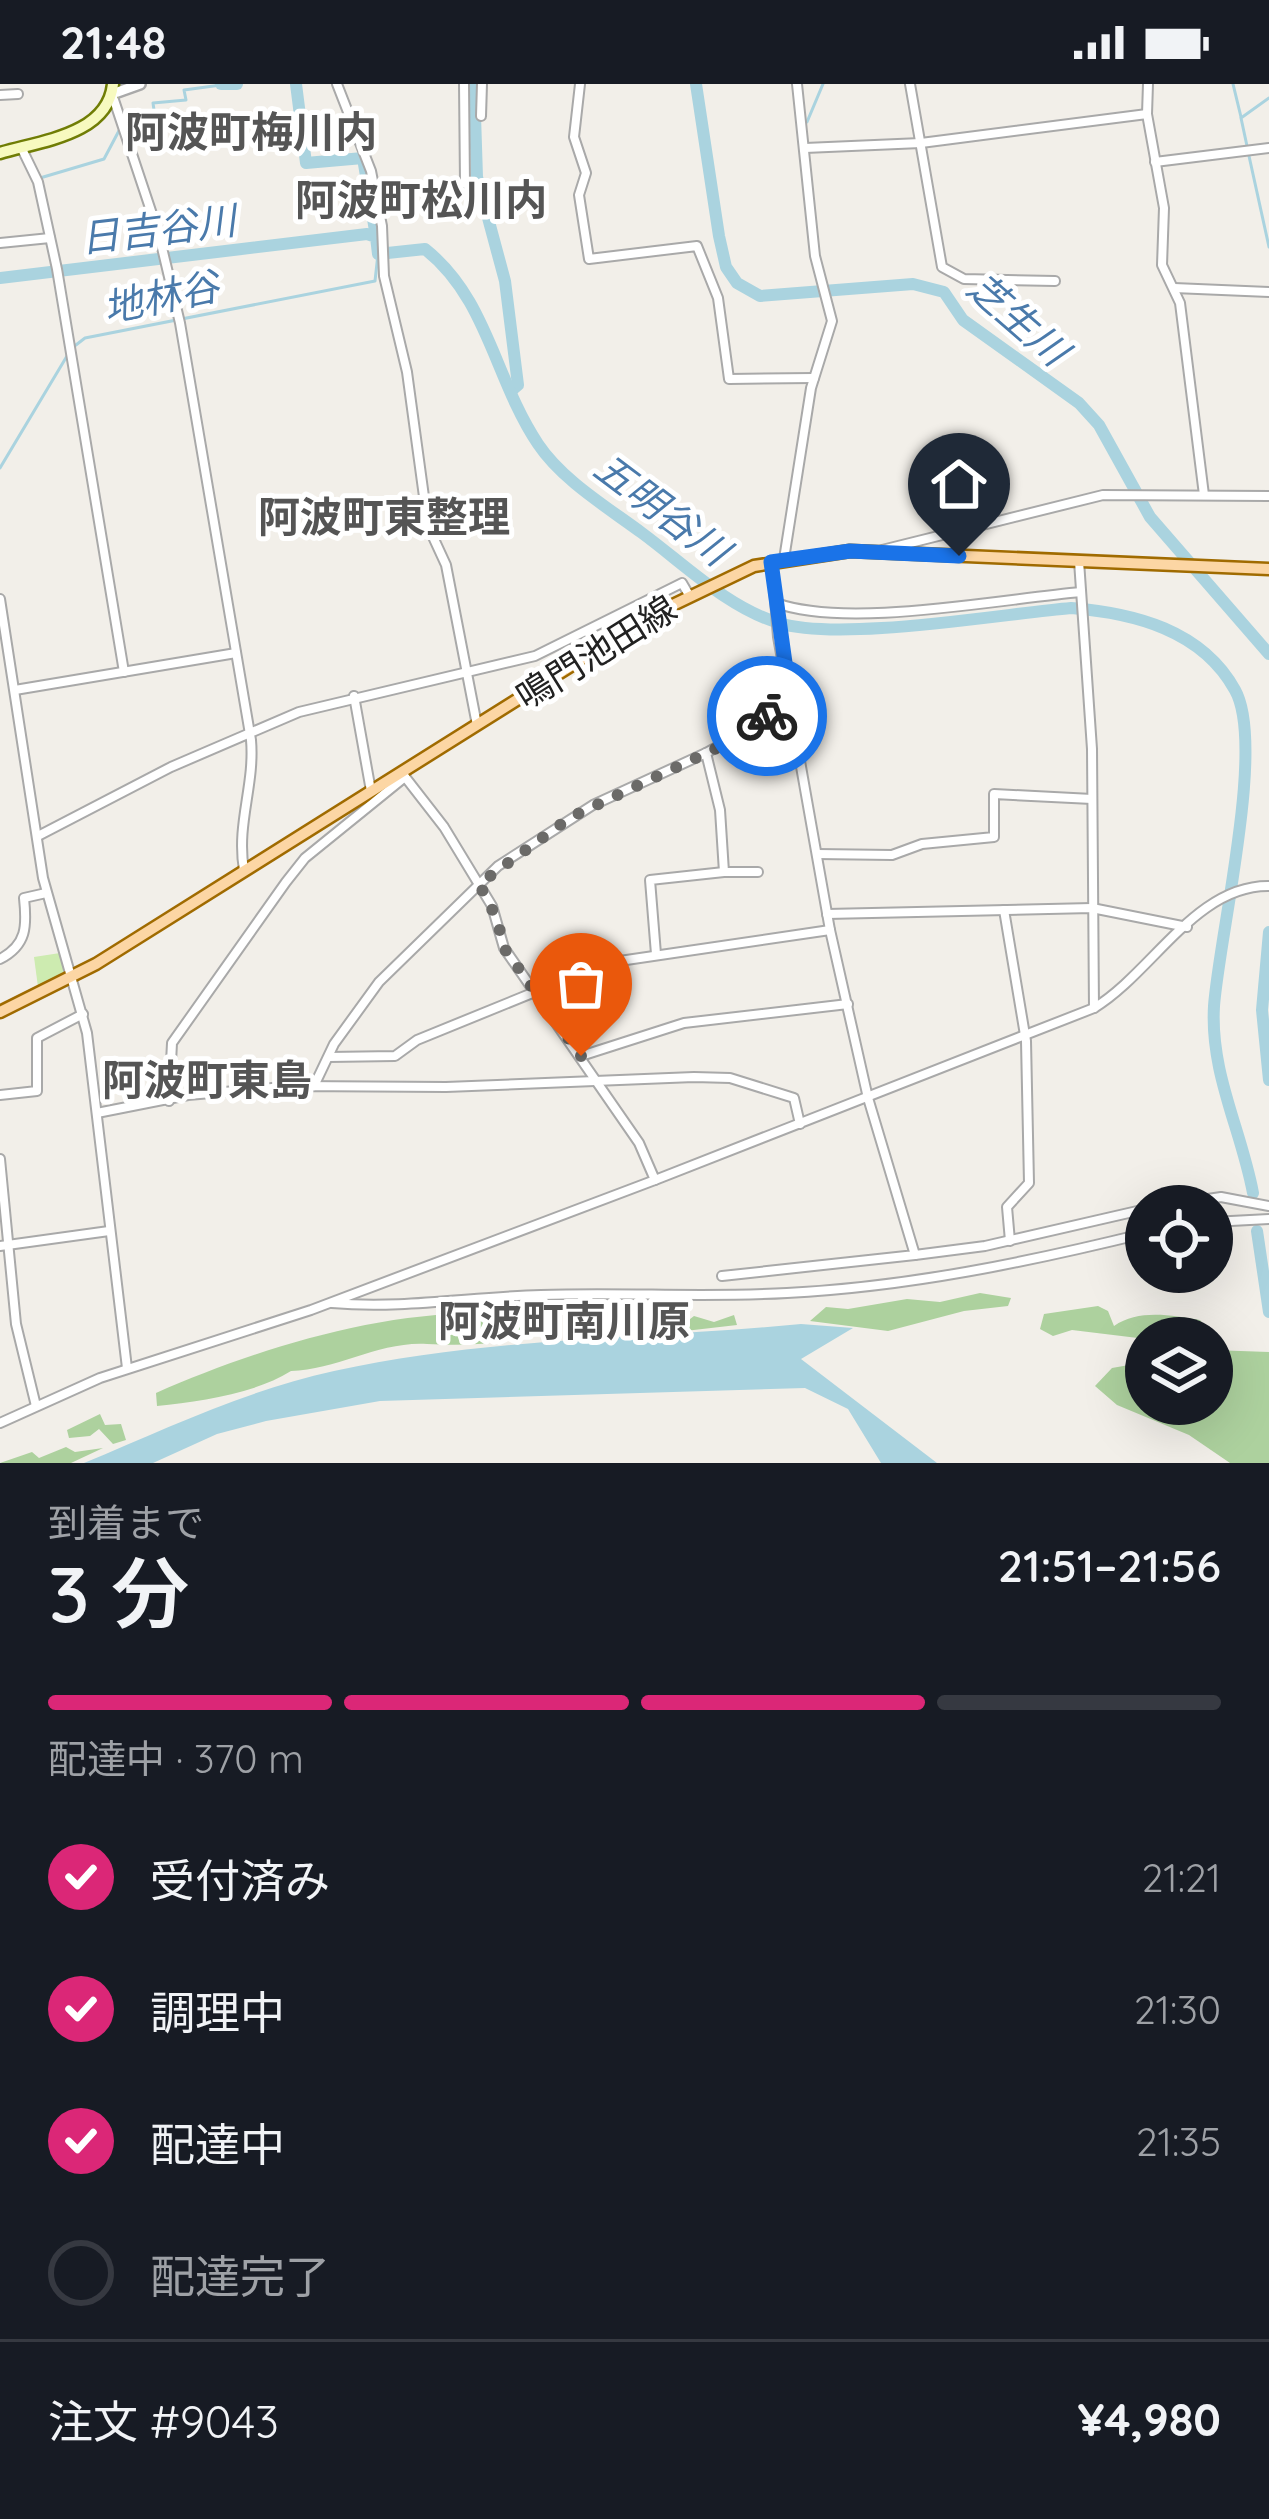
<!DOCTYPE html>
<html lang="ja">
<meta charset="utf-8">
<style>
:root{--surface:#171b24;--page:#20242c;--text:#f1f3f6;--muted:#9ea1a6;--line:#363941;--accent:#db2777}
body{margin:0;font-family:Quicksand,"Noto Sans JP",sans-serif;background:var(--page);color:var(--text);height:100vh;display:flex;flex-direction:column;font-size:45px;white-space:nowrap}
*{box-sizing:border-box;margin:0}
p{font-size:39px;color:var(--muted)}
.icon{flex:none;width:66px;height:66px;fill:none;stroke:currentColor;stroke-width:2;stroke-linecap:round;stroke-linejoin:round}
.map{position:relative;height:1379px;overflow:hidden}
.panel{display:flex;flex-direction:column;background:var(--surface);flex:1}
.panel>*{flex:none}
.fabs{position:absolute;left:1125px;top:1101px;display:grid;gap:24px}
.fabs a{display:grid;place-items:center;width:108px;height:108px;border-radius:50%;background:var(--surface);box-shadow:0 12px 48px #0002;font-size:60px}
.pin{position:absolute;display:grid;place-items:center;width:102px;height:102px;color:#fff;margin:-123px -51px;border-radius:50% 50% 50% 0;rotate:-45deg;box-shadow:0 0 12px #0007}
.pin .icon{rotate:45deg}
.courier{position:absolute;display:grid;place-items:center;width:120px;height:120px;margin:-60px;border:9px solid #1a73e8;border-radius:50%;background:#fff;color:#222;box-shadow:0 3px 15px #0007}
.headline em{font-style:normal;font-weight:600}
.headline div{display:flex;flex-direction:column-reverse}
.headline{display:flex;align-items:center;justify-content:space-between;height:204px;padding:0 48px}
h1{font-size:78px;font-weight:600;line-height:90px}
.bar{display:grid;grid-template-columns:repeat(4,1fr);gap:18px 12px;align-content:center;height:144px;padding:0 48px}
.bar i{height:15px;border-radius:9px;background:var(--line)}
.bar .current{background:var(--accent)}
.bar p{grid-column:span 4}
.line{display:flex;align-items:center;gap:30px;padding:0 48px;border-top:3px solid var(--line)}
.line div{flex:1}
ol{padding:0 48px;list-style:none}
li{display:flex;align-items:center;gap:36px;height:132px}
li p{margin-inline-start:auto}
li .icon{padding:12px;border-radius:50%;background:var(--accent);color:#fff;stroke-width:4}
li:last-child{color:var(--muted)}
li i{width:66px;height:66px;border:6px solid var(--line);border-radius:50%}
.status{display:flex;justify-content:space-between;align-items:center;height:84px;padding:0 60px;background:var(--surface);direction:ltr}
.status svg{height:33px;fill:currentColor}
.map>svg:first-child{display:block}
.grass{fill:#cdebb0}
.forest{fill:#add19e}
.water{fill:#aad3df}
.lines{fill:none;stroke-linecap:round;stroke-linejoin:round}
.stream{stroke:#aad3df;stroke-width:3}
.river{stroke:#aad3df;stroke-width:12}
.minor-casing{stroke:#a9a9a9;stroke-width:12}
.tertiary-casing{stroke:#a9a9a9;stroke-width:14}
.secondary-casing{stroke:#707d05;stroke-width:15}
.primary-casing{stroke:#a06b00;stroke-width:15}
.minor{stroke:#fff;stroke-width:8}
.tertiary{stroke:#fff;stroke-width:9}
.secondary{stroke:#f7fabf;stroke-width:10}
.primary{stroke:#fcd6a4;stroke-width:10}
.done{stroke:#6b6a68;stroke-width:12;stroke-dasharray:0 21.6}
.route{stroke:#1a73e8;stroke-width:15}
.labels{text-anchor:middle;stroke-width:10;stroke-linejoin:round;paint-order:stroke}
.street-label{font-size:36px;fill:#222;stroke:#fff}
.water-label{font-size:39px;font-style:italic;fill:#4a7aab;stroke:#fff}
.quarter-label{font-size:42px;font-weight:bold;fill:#555;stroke:#fff}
</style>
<div class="status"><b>21:48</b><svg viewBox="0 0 49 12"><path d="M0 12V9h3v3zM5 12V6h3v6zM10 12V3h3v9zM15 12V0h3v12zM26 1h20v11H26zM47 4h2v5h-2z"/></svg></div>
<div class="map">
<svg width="1269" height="1379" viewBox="0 0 1269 1379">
<rect width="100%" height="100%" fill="#f2efe9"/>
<!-- grass -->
<path class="grass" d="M60 869 64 889 38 903 34 873Z"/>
<!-- forest -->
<g class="forest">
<path d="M980 1209 1011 1214 1008 1222 964 1227 888 1247 810 1237 826 1223 848 1225 907 1215 940 1218Z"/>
<path d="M1098 1222 1108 1227 1114 1242C1138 1225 1171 1231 1200 1236L1209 1247 1192 1246 1188 1251 1158 1246 1154 1254 1146 1255 1072 1246 1053 1252 1040 1245 1044 1230Z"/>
<path d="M548 1225 560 1230V1239C525 1261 469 1262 427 1260 380 1257 337 1286 291 1287 252 1311 200 1317 157 1322L156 1309C267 1260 418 1214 539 1234Z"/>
<path d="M734 1231 737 1241 685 1247 681 1242 694 1232 714 1238Z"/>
<path d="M1212 1266 1269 1268V1379H1230L1189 1351 1117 1321 1095 1302 1112 1284 1146 1278V1320H1212Z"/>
<path d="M100 1330 105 1341 121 1340 126 1356 113 1360 99 1345 90 1352 69 1354 67 1346Z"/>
<path d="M66 1363 75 1368 103 1364 71 1379H0L32 1368 39 1374Z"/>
</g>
<!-- water -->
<path class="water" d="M801 1240 853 1244 801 1275 937 1379H881L848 1325 805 1304 380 1317 266 1337 217 1350 153 1379H84C165 1345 247 1306 334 1287 489 1253 645 1255 801 1240Z"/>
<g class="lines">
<!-- stream -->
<g class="stream">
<path d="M1233 0 1241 33"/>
<path d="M807 38 823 0"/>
<path d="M129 41 155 33 153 19 186 16 184 6 221 1"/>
<path d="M1247 62 1241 34 1269 14"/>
<path d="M1249 72 1269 163"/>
<path d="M40 94 104 75 122 41"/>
<path d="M72 264 85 254 375 197 378 170"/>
<path d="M0 384 67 272"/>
</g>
<!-- river -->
<g class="river">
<path d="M221 0H237"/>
<path d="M296 0 306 79 363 74 376 153"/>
<path d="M474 0 477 93 505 197 518 301 511 307"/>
<path d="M696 0 719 152 726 183 737 199 760 212 913 200 944 208 963 236 1079 319 1099 341 1150 433 1269 570"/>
<path d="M0 194 367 150 376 153 378 170 425 165C488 215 494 294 538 360 562 396 607 423 642 449 684 480 728 524 779 539 840 558 1001 530 1071 524 1134 529 1202 546 1235 606 1266 661 1219 852 1214 922 1210 989 1241 1045 1253 1109"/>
<path d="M1269 848 1262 926 1269 996"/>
<path d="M1257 1147 1269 1228"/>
</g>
<defs>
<g id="minor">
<path d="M337 0 371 87 382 142 384 192 407 288 428 442 446 481 477 641"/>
<path d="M580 0 574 53 586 89 579 111 589 175 697 162 718 214 729 295 814 294"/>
<path d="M910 0 942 183 964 195 1055 197"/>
<path d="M1148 0 1147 30 1164 124 1162 181 1180 219 1204 411"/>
<path d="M112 10 159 151 180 239 251 656C255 701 236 740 244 786"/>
<path d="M0 11 18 10"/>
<path d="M481 32 482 0"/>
<path d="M21 63 38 98 57 185 124 588"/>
<path d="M805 64 921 59 1147 30"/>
<path d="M1155 78 1269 64"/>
<path d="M376 111 465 99 464 0"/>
<path d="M0 159 50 154"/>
<path d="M1174 204 1269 208"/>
<path d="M882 466 1103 411 1269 412"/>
<path d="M784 475 811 304 832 237 815 172 797 0"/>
<path d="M1079 477 1092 665 1094 924"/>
<path d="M0 515 43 794 87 949 127 1284"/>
<path d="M776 519C847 545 1000 515 1081 508"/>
<path d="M15 606 236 569"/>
<path d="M354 612 371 707"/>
<path d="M706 669 720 726 724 788H758"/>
<path d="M402 689 444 743 492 822 504 864 639 1059 655 1096 1094 924C1152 889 1196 801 1269 802"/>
<path d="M38 752 171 683 299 628 535 572 682 499 689 511"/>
<path d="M817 770 892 771 922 760 994 753V710L1092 715"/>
<path d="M1004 826 1026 957 1029 1099 1007 1123 1010 1157"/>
<path d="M827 830 1092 824 1187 843"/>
<path d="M656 870 650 796 724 788"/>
<path d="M0 875C27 861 27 842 24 814L46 809"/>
<path d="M581 972 684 939 848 920"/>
<path d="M329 973 395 972 417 956 606 879 830 846"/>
<path d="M314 1002 334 960 379 898 498 782 593 721 706 669 791 622"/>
<path d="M0 1011 37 1007V954L83 930"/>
<path d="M169 1017 172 959 286 798 305 774 405 693"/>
<path d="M97 1029 188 1011 296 1002 446 1003 694 993 730 994 794 1014 800 1040"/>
<path d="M0 1075 16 1240 36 1322"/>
<path d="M1161 1122 1221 1113 1269 1122"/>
<path d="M1212 1138 1269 1135"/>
<path d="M0 1162 109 1147"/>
<path d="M915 1171 985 1162 1146 1125"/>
<path d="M722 1192 915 1171 868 1014 830 846 778 553 772 479"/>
<path d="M332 1219C402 1225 470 1213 541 1211 623 1208 705 1214 787 1209 908 1203 1028 1178 1146 1149"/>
<path d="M0 1339 100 1294 311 1226 655 1096"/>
</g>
<path id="tertiary" d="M112 10 140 0"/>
<path id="secondary" d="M0 69C40 57 108 51 113 0"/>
<path id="primary" d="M0 928 96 880 652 531 754 482 850 467 1269 485"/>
</defs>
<!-- minor casing -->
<use href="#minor" class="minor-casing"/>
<!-- tertiary casing -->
<use href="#tertiary" class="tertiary-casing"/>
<!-- secondary casing -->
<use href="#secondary" class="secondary-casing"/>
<!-- primary casing -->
<use href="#primary" class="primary-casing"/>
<!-- minor -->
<use href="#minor" class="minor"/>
<!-- tertiary -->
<use href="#tertiary" class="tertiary"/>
<!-- secondary -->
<use href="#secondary" class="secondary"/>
<!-- primary -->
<use href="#primary" class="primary"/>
</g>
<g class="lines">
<!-- done -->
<path class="done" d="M581 972 504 864 497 835 479 800 571 733 725 660 767 632"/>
<!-- route -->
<path class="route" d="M767 632 791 622 771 478 850 467 959 472"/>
</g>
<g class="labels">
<!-- street labels -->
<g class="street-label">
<text transform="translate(596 568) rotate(-32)" y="13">鳴門池田線</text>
</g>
<!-- water labels -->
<g class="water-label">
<text transform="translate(158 145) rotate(-7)" y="14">日吉谷川</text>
<text transform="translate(161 213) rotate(-12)" y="14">地林谷</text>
<text transform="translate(1018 235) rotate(41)" y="14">芝生川</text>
<text transform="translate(662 425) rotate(37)" y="14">五明谷川</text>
</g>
<!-- quarter labels -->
<g class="quarter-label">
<text x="251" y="63">阿波町梅川内</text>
<text x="421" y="131">阿波町松川内</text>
<text x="384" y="448">阿波町東整理</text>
<text x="207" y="1011">阿波町東島</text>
<text x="564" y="1252">阿波町南川原</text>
</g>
</g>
</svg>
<div class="fabs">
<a><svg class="icon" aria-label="locate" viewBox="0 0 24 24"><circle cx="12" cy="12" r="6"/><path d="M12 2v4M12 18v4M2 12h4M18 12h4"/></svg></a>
<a><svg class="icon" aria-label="layers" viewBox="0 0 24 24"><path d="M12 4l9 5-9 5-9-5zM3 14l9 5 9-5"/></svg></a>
</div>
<div class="pin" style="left:581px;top:972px;background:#ea580c"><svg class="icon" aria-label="bag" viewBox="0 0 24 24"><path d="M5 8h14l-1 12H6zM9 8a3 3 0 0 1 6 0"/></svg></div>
<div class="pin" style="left:959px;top:472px;background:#1f2937"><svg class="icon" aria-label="home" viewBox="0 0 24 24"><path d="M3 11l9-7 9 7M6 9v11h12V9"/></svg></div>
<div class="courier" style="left:767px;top:632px"><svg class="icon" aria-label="bike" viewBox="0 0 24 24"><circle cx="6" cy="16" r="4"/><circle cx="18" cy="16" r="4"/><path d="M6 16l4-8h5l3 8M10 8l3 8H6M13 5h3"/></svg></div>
</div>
<section class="panel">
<div class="headline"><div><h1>3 分</h1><p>到着まで</p></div><em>21:51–21:56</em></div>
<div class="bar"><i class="current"></i><i class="current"></i><i class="current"></i><i></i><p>配達中 · 370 m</p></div>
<ol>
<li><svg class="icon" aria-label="check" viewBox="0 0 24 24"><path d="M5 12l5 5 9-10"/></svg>受付済み<p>21:21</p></li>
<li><svg class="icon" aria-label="check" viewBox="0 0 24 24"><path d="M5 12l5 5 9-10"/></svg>調理中<p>21:30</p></li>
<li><svg class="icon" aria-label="check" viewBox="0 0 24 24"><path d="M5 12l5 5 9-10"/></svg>配達中<p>21:35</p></li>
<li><i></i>配達完了</li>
</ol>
<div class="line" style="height:156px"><div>注文 #9043</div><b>¥4,980</b></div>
</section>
